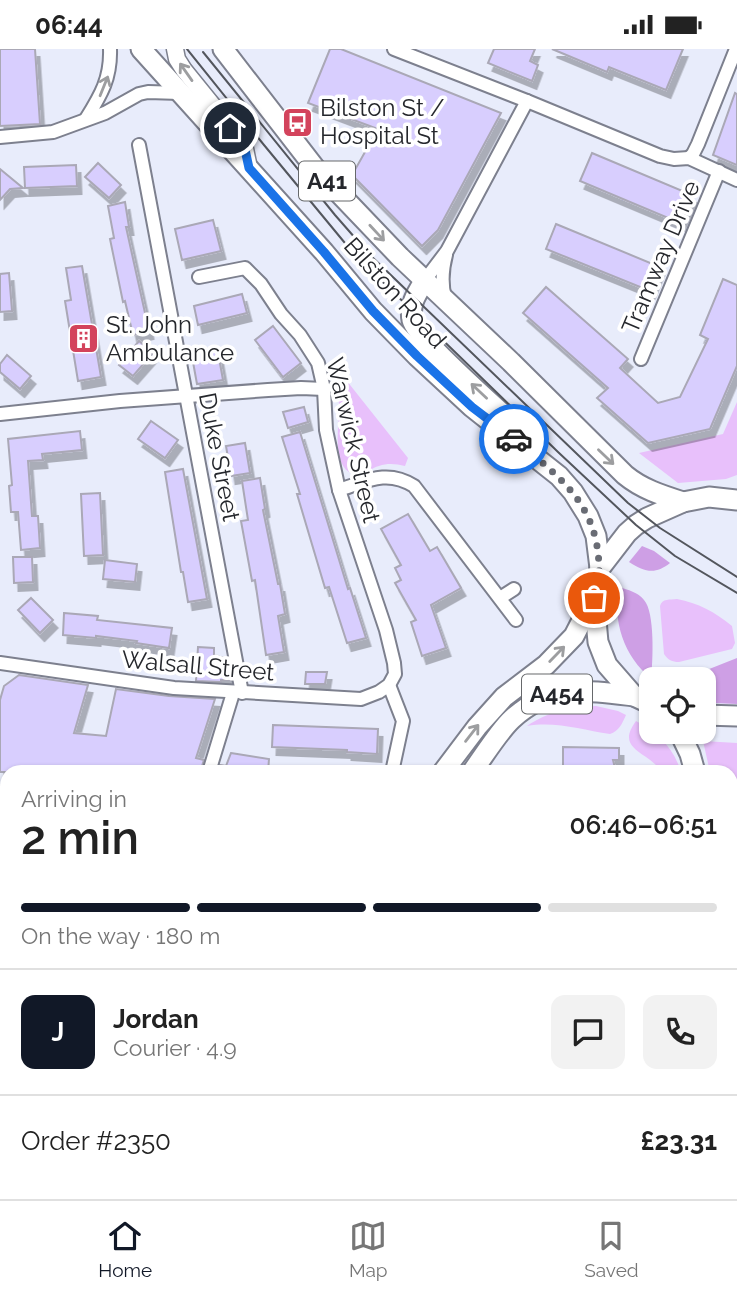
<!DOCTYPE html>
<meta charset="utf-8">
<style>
:root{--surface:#fff;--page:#f2f2f2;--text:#222;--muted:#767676;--line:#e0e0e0;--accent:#111827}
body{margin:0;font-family:Raleway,sans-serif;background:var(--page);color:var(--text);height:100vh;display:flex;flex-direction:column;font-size:26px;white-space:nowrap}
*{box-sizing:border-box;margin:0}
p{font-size:23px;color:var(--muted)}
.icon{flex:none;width:38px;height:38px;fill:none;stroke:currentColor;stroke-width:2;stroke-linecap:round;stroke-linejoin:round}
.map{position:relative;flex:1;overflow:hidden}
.side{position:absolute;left:0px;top:716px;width:738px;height:436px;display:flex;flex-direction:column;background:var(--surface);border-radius:21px 21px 0 0;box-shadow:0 2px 5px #0004}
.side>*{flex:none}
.buttons{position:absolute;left:639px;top:618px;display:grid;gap:14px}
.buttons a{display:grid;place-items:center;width:77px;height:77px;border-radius:14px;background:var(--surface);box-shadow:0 2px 5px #0004;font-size:35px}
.pin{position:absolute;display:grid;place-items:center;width:60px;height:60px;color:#fff;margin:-30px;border:4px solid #fff;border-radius:50%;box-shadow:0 2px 7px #0007}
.courier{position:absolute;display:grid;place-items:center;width:70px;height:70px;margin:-35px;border:5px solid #1a73e8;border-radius:50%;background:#fff;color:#222;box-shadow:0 2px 9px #0007}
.overview em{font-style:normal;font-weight:600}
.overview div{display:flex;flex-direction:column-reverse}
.overview{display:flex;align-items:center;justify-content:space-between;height:119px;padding:0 21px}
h1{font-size:46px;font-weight:600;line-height:52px}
.bar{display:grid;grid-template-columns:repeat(4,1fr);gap:10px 7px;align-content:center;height:84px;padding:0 21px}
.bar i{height:9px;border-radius:5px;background:var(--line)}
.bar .current{background:var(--accent)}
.bar p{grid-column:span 4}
.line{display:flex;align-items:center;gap:18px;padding:0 21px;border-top:2px solid var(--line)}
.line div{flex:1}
.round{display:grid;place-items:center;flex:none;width:74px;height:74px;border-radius:14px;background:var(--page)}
.status{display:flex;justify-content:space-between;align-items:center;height:49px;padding:0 35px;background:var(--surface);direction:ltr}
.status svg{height:19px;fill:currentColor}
.tabs{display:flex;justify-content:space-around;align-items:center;height:98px;border-top:2px solid var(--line);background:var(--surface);font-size:19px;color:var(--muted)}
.tabs a{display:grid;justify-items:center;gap:4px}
.tabs .current{color:var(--accent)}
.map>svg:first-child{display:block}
.green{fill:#e8c0fb}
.forest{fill:#ce9fe5}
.building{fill:#d8cefe;stroke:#aaa8b6;stroke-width:2;filter:url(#shadow)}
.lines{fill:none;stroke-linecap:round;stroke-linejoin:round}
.minor-casing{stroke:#7d808e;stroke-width:16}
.tertiary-casing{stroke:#7d808e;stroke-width:19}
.trunk-casing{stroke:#7d808e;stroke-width:23}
.minor{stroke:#fff;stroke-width:12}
.tertiary{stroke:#fff;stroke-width:16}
.trunk{stroke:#fff;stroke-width:19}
.tram{stroke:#53565d;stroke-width:2}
.oneway{stroke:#9d9ea0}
.done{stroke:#696c74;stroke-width:7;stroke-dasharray:0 12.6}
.route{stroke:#1a73e8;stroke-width:9}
.labels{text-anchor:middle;stroke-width:7;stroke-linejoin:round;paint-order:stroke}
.shield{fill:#fff;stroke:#66686b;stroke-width:2}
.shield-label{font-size:23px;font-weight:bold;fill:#25272c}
.poi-label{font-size:24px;fill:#25272c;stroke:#fff;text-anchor:start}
.street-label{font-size:24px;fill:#25272c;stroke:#fff}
</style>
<div class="status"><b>06:44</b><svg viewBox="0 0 49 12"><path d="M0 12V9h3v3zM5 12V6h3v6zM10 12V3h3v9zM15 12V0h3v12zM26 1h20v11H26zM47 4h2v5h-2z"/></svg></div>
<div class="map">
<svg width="737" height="1150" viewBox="0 0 737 1150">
<defs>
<filter id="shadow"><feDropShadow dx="4.5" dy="8" stdDeviation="0" flood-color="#0004"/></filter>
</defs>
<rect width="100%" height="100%" fill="#e8ecfb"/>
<!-- green -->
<g class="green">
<path d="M335 317 408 409 405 417C396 415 388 414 379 417 371 419 362 428 353 425 330 417 340 373 339 355 338 342 335 330 335 317Z"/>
<path d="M737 353V426L726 430 678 434 639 404 723 385Z"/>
<path d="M677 550C698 554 715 563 732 577L735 594 732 600 679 613C672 613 668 611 664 605L660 557C662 549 670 551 677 550Z"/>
<path d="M596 657 618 662 626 666C622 675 619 682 610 685 582 681 556 672 527 677 549 662 570 658 596 657Z"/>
<path d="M636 672C657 684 673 697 681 723H664C658 718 652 712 646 708 629 697 623 690 636 672Z"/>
<path d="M703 692 737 694V758L732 781V723H710Z"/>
</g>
<!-- forest -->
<g class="forest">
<path d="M642 497 654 502 670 514C655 526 645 523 629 513Z"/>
<path d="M619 538C628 541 638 543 644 551 655 563 653 612 651 629 624 608 612 571 619 538Z"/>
<path d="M737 609V655L714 654 704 651V630H684Z"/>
</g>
<!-- building -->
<g class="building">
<path d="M0 0H35L40 75 0 77Z"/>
<path d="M330 0H341L501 64 438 181 422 197 352 126 378 80 308 54Z"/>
<path d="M494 0H535L530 12 538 16 532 32 488 14Z"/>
<path d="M552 0H683L666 41 609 18 607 23Z"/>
<path d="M735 44 737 45V116L713 106Z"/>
<path d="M592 104 692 146 680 174 580 132Z"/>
<path d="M98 114 121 136 109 149 85 128Z"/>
<path d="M76 116 77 137 25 139 24 118Z"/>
<path d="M0 120 23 139 10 140 0 151Z"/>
<path d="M125 153 129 178H126L149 282 133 286 125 252 123 253 110 190 114 189 108 157Z"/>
<path d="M213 171 221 202 182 211 175 180Z"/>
<path d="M556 175 660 218 650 242 546 200Z"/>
<path d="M82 217 101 328 78 332 65 252 71 251 66 219Z"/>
<path d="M9 224 12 262 0 263V225Z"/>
<path d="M723 230 737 236V317L710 380 648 394 597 349 608 339 523 264 546 238 628 310 620 319 658 354 680 348 708 290 700 286Z"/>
<path d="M242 245 247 264 198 276 194 257Z"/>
<path d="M273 277 301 314 283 328 255 291Z"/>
<path d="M139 292 153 304 133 327 119 316Z"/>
<path d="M217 298 223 331 197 335 191 302Z"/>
<path d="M7 306 31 327 20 340 0 323V315Z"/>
<path d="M304 358 308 373 288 379 283 363Z"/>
<path d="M151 372 178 391 165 409 138 390Z"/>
<path d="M80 382 82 401 42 405 43 411 28 412 32 467H38L40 499 21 501 18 463H11L9 437 12 436 8 390Z"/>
<path d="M300 383 348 540 350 539 366 589 347 594 329 538 325 539 297 445H300L282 388Z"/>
<path d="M245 394 250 424 231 427 226 397Z"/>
<path d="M183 420 207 550 188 553 183 523H181L165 423Z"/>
<path d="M260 429 265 460 263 461 278 535H280L285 565 278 567 284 603 266 606 255 531 252 532 241 472 248 471 242 432Z"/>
<path d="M100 444 103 506 84 507 81 445Z"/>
<path d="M408 465 430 502 437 498 461 539 431 556 446 599 422 607 411 573 416 571 395 534 401 531 395 519 401 516 381 480Z"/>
<path d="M13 508H32L33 533 14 534Z"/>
<path d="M105 511 137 515 135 533 103 530Z"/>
<path d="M31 549 53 571 40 584 18 561Z"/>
<path d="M64 564 98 567 97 571 172 579 169 599 136 594 137 592 96 587V589L63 586Z"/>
<path d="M198 598 214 599V608L227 609 231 631H221V633L196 632Z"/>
<path d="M306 623H327L325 635H305Z"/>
<path d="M19 626 88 636 74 684 106 687 116 640 169 647 215 650 196 709 204 711 200 723H109L96 719 95 723H0V651L4 637Z"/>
<path d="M273 676 378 680 377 705 347 703V701L272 698Z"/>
<path d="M563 698 619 699V711H613L616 723H563Z"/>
<path d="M231 704 269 710 268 723H218L220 716 226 717Z"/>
</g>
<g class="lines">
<defs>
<g id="minor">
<path d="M394 0 527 52 660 107 674 110 689 109 737 131"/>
<path d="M86 70C101 46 111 29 110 0"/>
<path d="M0 88 53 83 105 64 139 45 148 43 180 44"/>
<path d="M139 96 242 644"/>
<path d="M689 109 693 105 698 95 736 0"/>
<path d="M425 231 447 202 527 52"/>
<path d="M445 249C441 234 442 221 446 206"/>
<path d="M641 310 719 122"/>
<path d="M0 365 120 352 268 341 301 339 324 340"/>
<path d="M339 441C367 432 387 420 414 437L516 571"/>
<path d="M500 549 514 540"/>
<path d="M0 614 174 639 361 650 379 643 389 636 395 625 394 614 386 581 339 441 326 381 324 340 318 314 300 286 281 265 261 235 245 219 199 228"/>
<path d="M389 636 403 672 392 723"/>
<path d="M209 723 233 644"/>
<path d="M0 744 7 746"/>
<path d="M0 1035 7 1029"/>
<path d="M127 1144H128"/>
<path d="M447 1144 478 1150"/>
<path d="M368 1150 369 1144"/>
<path d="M534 1150 535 1144"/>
</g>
<path id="tertiary" d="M175 0 177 10 184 21 244 95 249 119"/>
<g id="trunk">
<path d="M141 0 324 203 373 262 417 307 472 358 559 427 573 443 588 467 596 487 600 519"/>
<path d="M223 0 315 119 400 208 511 313 625 426C642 440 661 446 683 453"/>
<path d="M425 231C417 244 409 255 412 271 416 290 503 364 522 383"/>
<path d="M651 655 634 647 607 616 598 593 594 549 600 519 627 484 636 476 647 469 683 453 709 448 737 451"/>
<path d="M704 666 737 667"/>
<path d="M679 682 690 705 695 723"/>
<path d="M443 723 477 678 504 648 546 616 574 587 593 550"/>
<path d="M472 723C483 708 499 682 512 670 550 635 587 641 634 647"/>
<path d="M732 856 737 816"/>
<path d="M0 886 7 890"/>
<path d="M732 1075 737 1120"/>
<path d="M692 1144 695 1150"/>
<path d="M715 1144V1150"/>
</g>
</defs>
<!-- minor casing -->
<use href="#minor" class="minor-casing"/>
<!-- tertiary casing -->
<use href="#tertiary" class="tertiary-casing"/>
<!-- trunk casing -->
<use href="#trunk" class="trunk-casing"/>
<!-- minor -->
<use href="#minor" class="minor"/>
<!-- tertiary -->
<use href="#tertiary" class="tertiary"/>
<!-- trunk -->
<use href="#trunk" class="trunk"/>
<!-- tram -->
<g class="tram">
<path d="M187 0 264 96 354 205 558 403 636 476 675 507 737 544"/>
<path d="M203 3 335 166 370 206 628 454 660 479 737 528"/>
</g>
</g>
<!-- one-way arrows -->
<defs><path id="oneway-shaft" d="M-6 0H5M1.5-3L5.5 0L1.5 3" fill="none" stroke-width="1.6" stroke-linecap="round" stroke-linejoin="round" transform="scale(1.75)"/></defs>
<g class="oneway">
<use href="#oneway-shaft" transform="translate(186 23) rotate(-125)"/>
<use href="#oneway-shaft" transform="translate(104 37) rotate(-68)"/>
<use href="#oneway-shaft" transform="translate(377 184) rotate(47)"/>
<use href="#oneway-shaft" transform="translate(479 342) rotate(-137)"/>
<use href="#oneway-shaft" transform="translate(606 408) rotate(44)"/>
<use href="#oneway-shaft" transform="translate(557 605) rotate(-46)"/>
<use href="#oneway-shaft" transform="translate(472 684) rotate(-52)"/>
</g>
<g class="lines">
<!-- done -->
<path class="done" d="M514 390C558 427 597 453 599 517 600 527 596 539 594 549"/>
<!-- route -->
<path class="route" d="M230 79 244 96 249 119 324 203 373 262 417 307 472 358 514 390"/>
</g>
<!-- icons -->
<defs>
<symbol id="bus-square" viewBox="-11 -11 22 22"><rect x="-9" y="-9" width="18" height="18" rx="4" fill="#d3435c" stroke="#fff"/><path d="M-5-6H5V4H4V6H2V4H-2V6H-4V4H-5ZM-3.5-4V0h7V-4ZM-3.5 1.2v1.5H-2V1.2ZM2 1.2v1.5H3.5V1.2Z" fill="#fff"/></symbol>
<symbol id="building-square" viewBox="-11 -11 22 22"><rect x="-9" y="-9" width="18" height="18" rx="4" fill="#d3435c" stroke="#fff"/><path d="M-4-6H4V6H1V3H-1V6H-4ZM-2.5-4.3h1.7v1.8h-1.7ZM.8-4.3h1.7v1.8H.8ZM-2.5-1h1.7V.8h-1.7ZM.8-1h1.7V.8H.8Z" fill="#fff"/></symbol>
</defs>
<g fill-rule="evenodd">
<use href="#bus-square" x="280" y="56" width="35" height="35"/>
<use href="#building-square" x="66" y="272" width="35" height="35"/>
</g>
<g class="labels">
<!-- shield labels -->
<g class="shield">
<rect x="299" y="112.5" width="56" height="39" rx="5"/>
<rect x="522" y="625.5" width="70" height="39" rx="5"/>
</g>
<g class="shield-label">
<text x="327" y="140">A41</text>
<text x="557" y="653">A454</text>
</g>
<!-- poi labels -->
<g class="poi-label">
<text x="320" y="67">Bilston St /<tspan x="320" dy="28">Hospital St</tspan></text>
<text x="106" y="284">St. John<tspan x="106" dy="28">Ambulance</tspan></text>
</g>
<!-- street labels -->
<g class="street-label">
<text transform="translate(661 208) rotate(-67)" y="8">Tramway Drive</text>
<text transform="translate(395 244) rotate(48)" y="8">Bilston Road</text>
<text transform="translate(353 391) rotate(77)" y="8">Warwick Street</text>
<text transform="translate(219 408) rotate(79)" y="8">Duke Street</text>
<text transform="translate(198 617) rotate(5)" y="8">Walsall Street</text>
</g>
</g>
</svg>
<div class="buttons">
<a><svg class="icon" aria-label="locate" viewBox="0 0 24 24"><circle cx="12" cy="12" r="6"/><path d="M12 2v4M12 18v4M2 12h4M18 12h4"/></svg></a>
</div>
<div class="pin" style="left:594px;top:549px;background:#ea580c"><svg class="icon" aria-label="bag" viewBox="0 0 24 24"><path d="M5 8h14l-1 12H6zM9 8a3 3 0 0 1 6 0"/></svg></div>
<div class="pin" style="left:230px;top:79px;background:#1f2937"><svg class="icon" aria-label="home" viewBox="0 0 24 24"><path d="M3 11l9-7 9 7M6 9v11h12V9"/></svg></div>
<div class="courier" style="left:514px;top:390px"><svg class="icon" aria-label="car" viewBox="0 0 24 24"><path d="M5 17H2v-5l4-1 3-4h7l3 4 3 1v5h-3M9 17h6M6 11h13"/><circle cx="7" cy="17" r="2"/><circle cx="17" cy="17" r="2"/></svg></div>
<section class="side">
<div class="overview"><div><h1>2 min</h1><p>Arriving in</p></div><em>06:46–06:51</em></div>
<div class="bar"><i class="current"></i><i class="current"></i><i class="current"></i><i></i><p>On the way · 180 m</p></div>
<div class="line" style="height:126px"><b class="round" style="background:var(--accent);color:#fff">J</b><div><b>Jordan</b><p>Courier · 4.9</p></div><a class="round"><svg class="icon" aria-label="chat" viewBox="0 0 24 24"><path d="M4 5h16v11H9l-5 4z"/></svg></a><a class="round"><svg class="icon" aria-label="phone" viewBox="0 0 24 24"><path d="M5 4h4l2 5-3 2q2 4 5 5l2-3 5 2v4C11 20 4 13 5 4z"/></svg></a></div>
<div class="line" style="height:91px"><div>Order #2350</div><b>£23.31</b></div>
</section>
</div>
<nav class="tabs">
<a class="current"><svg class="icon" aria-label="home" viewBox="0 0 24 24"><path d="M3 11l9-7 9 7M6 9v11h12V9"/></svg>Home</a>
<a><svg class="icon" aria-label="map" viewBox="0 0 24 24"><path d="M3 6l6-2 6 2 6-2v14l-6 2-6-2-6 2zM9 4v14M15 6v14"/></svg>Map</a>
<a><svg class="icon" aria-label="saved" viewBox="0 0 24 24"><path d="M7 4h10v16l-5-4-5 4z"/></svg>Saved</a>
</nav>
